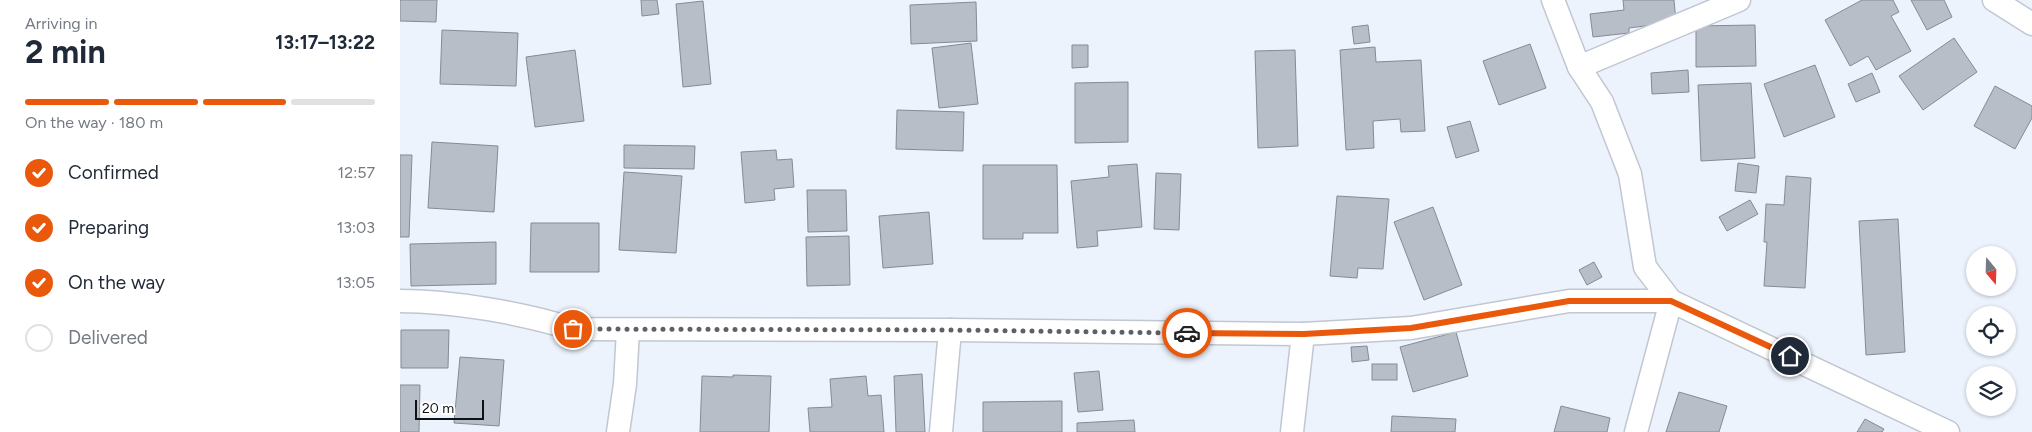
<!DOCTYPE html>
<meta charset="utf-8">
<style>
:root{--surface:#fff;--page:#f2f2f3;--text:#1f2937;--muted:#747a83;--line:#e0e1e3;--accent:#ea580c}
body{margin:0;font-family:Figtree,sans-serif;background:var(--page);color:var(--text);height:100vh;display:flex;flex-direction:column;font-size:19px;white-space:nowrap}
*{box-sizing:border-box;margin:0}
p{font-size:16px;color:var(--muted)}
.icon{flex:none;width:28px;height:28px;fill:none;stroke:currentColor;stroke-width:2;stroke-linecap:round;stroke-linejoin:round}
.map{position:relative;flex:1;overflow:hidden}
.side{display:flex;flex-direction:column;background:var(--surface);width:400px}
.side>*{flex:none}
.needle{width:32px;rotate:161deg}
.buttons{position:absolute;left:1566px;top:246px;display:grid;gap:10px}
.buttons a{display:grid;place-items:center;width:50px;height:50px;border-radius:50%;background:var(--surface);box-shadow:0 1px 4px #0004;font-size:25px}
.scale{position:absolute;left:15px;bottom:12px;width:69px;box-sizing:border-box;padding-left:5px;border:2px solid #0f1114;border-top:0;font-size:14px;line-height:18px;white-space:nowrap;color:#0f1114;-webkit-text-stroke:4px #fff;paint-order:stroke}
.pin{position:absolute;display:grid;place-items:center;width:42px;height:42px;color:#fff;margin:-21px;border:2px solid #fff;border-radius:50%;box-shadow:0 1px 5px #0007}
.courier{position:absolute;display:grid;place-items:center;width:50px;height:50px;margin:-25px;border:4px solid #ea580c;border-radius:50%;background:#fff;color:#222;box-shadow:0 1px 6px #0007}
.summary em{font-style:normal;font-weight:700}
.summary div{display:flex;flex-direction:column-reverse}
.summary{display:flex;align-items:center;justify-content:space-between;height:85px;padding:0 25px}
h1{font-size:32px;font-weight:700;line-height:38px}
.bar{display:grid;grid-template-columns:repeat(4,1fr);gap:8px 5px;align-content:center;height:60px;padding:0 25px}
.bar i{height:6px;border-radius:4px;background:var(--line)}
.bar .selected{background:var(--accent)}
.bar p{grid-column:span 4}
ol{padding:0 25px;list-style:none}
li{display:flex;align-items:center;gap:15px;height:55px}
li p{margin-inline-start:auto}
li .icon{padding:5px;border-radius:50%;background:var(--accent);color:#fff;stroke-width:4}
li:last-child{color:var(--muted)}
li i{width:28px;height:28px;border:2px solid var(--line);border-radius:50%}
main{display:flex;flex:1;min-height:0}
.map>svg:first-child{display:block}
.building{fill:#b8bec8;stroke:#858b94}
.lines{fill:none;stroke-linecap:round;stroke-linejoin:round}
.minor-casing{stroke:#c1c7d1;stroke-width:25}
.minor{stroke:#fff;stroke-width:22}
.done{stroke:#5d6066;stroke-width:5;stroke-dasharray:0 9}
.route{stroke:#ea580c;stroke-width:6}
</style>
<main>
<section class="side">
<div class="summary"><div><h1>2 min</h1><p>Arriving in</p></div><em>13:17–13:22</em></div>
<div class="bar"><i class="selected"></i><i class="selected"></i><i class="selected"></i><i></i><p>On the way · 180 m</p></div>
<ol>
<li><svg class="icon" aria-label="check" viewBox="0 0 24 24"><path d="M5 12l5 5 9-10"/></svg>Confirmed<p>12:57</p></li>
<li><svg class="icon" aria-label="check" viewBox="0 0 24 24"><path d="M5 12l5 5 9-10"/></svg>Preparing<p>13:03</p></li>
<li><svg class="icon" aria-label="check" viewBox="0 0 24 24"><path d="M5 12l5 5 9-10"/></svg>On the way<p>13:05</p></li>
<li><i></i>Delivered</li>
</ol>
</section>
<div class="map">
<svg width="1632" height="432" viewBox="0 0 1632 432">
<rect width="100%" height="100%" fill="#edf3fd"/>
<!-- building -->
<g class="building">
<path d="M0 0H37L36 22 0 21Z"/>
<path d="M241 0H257L259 14 242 16Z"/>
<path d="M1223 0H1274L1276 22 1229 28V33L1193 37 1190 14 1224 10Z"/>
<path d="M1462 0H1493L1499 12 1491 16 1511 51 1476 70 1468 56 1450 66 1425 20Z"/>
<path d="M1511 0H1544L1552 17 1527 30Z"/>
<path d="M303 1 311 84 283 87 276 4Z"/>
<path d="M576 2 577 41 511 44 510 5Z"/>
<path d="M968 25 970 42 954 44 952 27Z"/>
<path d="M1355 25 1356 66 1296 67V26Z"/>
<path d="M42 30 118 33 116 86 40 84Z"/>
<path d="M1554 38 1577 72 1523 110 1499 76Z"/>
<path d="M571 43 578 104 539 108 532 48Z"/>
<path d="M1130 44 1146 88 1099 105 1083 61Z"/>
<path d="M672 45H688V67L672 68Z"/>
<path d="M975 47 976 62 1021 60 1025 131 1001 132 1000 119 973 121 974 148 946 150 940 50Z"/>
<path d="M175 50 184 121 135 127 126 57Z"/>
<path d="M895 50 898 146 858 148 855 51Z"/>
<path d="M1415 65 1435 117 1384 137 1364 84Z"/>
<path d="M1288 70 1289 92 1252 94 1251 73Z"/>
<path d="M1472 73 1480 92 1456 102 1448 84Z"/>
<path d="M728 82V142L675 143V83Z"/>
<path d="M1351 83 1355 158 1301 161 1298 85Z"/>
<path d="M1595 86 1632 106V118L1615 149 1574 126Z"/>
<path d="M497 110 564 112 563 151 496 149Z"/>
<path d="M1070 121 1079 151 1056 158 1047 127Z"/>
<path d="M32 142 98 146 94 212 28 208Z"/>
<path d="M224 145 295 146 294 169 224 168Z"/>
<path d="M376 150 377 160 392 159 394 187 374 189 375 200 345 203 341 152Z"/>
<path d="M0 155H12L9 237H0Z"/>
<path d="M1338 163 1359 166 1356 193 1335 191Z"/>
<path d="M737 164 742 227 697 231 698 246 677 248 671 181 709 177 708 166Z"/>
<path d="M583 165H657L658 233H623V239H583Z"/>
<path d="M224 172 282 176 276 253 219 250Z"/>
<path d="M756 173 781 174 779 230 754 229Z"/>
<path d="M1386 176 1411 178 1405 288 1364 286 1367 242H1364L1366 204 1384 205Z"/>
<path d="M407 190H446L447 231 408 232Z"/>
<path d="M937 196 989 199 983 269 958 268 957 278 930 276Z"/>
<path d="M1350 200 1358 214 1327 231 1319 217Z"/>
<path d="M1033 207 1062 285 1024 300 994 222Z"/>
<path d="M529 212 533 264 483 268 479 216Z"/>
<path d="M1498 219 1505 352 1466 355 1459 221Z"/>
<path d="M131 223H199V272H130Z"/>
<path d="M449 236 450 285 407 286 406 237Z"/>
<path d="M96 242V284L11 286 10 244Z"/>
<path d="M1194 262 1202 277 1187 285 1179 270Z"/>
<path d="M1 330H49L48 368H1Z"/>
<path d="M1056 332 1068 376 1013 392 1000 347Z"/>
<path d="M967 346 969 360 952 362 951 347Z"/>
<path d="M60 357 104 360 99 426 54 423Z"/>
<rect x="972" y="364" width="25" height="16"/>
<path d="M699 371 703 410 678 412 674 373Z"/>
<path d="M522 374 525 432H496L494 376Z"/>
<path d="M333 375 371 376 369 432H300L302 376 333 377Z"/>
<path d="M466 376 468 396 481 395 484 432H410L408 408 432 407 430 379Z"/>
<path d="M0 385H20L19 432H0Z"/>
<path d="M1279 392 1327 406 1319 432H1266Z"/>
<path d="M662 401V432H583V402Z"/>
<path d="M1161 406 1210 418 1207 432H1154Z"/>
<path d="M992 416 1056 419 1055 432H991Z"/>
<path d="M1465 419 1484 429 1482 432H1457Z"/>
<path d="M734 420 735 432H677V423Z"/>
</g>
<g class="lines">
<defs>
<g id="minor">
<path d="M1153 0 1179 67 1202 102 1230 174 1245 267 1271 301 1548 432"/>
<path d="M1594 0 1632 24"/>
<path d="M1179 67 1339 0"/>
<path d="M0 301C52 301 123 313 173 329L550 330 903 334 1011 328 1169 301H1271L1236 432"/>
<path d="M218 432 225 384 228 330"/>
<path d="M541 432 550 330"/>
<path d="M892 432 903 334"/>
</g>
</defs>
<!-- minor casing -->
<use href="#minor" class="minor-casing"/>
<!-- minor -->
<use href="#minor" class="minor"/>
</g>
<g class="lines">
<!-- done -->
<path class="done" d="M173 329 550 330 787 333"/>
<!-- route -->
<path class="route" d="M787 333 904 334 1011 328 1169 301H1271L1390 356"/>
</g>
</svg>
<div class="buttons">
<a><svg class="needle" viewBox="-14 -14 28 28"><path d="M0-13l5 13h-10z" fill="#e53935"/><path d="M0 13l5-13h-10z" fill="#747a83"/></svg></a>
<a><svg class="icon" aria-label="locate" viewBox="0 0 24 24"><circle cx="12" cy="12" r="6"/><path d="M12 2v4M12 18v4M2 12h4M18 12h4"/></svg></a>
<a><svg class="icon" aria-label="layers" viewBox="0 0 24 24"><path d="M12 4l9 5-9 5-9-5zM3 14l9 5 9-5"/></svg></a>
</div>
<div class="scale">20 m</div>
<div class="pin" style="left:173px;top:329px;background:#ea580c"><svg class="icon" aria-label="bag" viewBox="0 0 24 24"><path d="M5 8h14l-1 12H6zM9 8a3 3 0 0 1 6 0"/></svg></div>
<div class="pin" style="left:1390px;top:356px;background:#1f2937"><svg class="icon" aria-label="home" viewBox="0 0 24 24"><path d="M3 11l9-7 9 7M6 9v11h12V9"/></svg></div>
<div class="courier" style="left:787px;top:333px"><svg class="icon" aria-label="car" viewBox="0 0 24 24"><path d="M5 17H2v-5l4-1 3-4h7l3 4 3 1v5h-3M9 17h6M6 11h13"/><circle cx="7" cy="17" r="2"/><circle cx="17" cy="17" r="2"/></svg></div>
</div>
</main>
